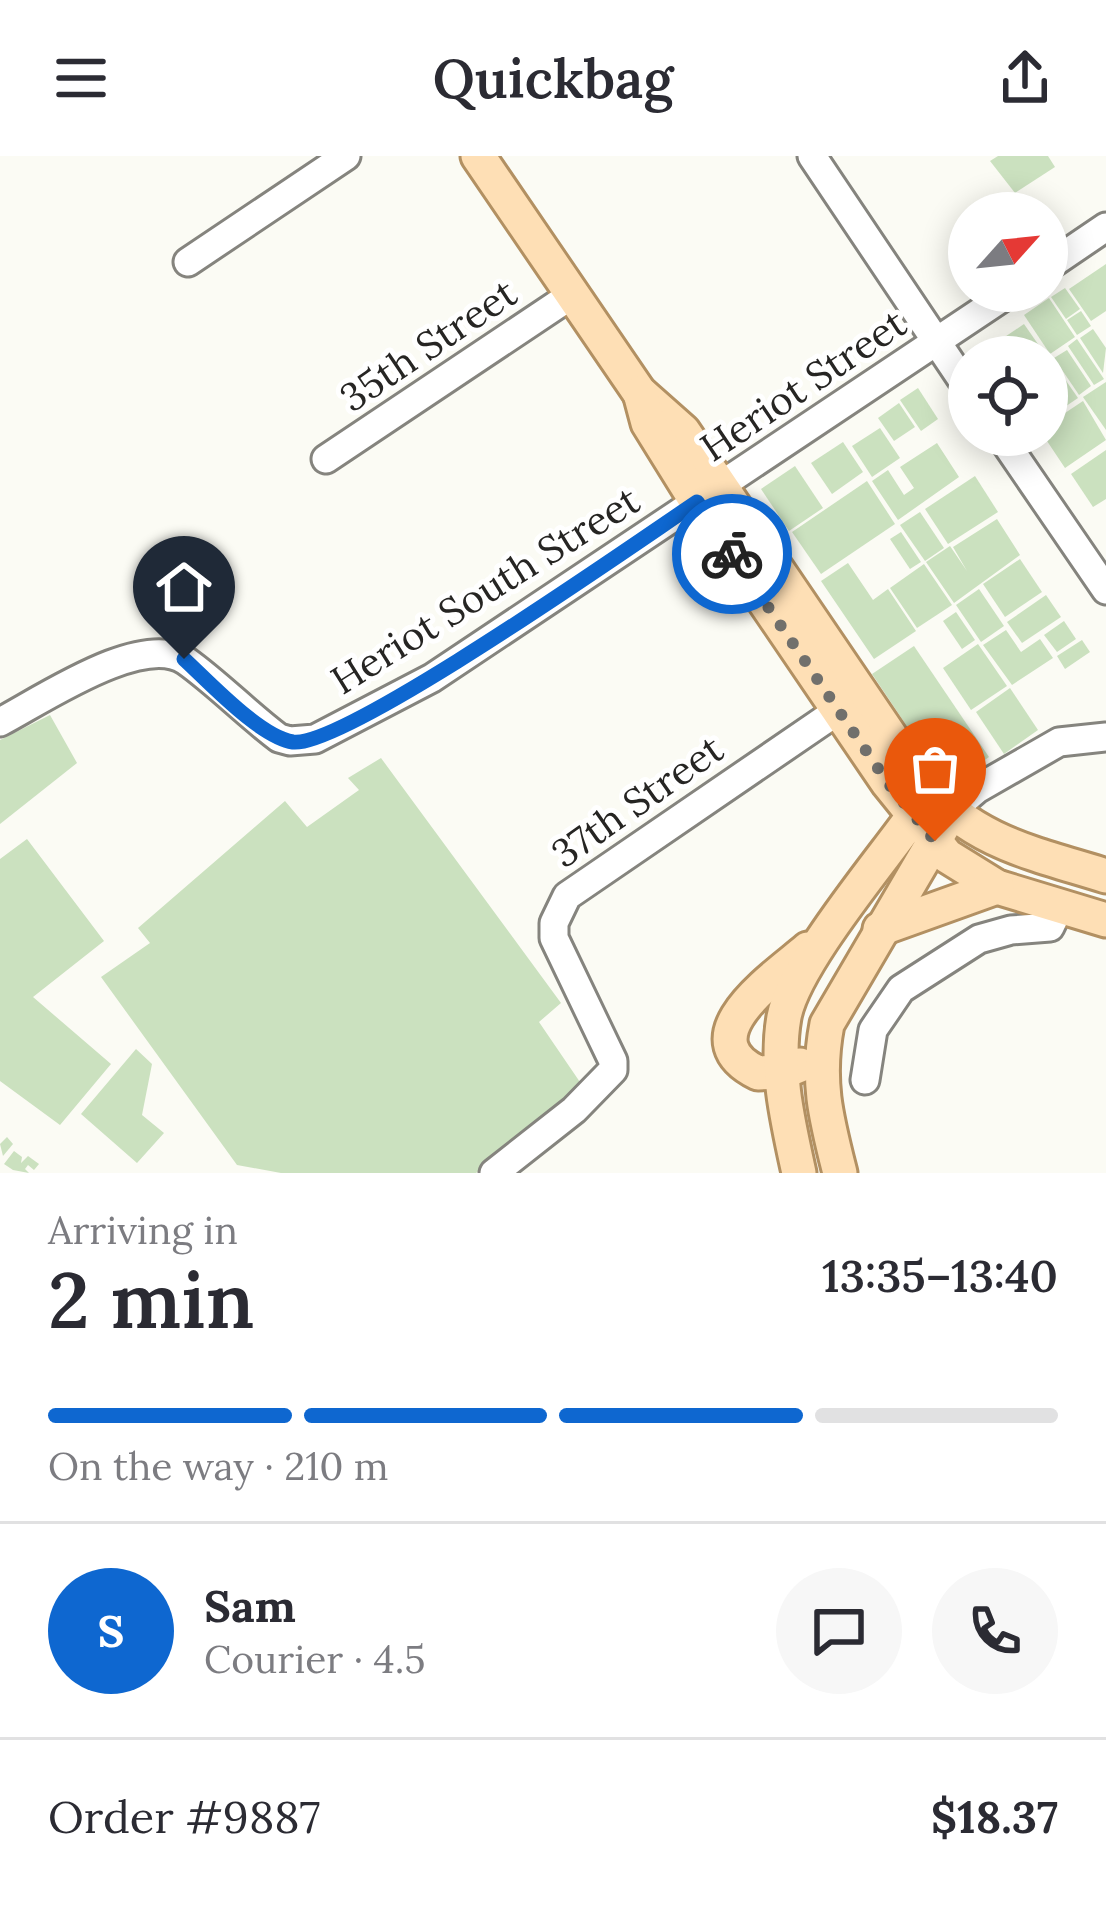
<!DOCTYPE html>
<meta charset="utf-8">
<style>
:root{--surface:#fff;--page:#f7f7f7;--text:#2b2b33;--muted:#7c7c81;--line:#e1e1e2;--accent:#0e67d0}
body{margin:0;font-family:Lora,serif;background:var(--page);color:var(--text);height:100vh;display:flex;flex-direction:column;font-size:45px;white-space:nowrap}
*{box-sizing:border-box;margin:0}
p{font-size:39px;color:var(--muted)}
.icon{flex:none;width:66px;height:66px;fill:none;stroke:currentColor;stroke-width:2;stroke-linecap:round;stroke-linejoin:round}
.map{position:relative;height:1017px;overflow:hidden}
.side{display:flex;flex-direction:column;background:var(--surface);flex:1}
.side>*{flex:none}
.needle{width:78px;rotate:63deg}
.fabs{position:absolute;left:948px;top:36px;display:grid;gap:24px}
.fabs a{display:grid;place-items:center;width:120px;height:120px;border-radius:50%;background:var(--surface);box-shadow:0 6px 30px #0003;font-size:60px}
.pin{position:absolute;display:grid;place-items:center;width:102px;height:102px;color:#fff;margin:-123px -51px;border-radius:50% 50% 50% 0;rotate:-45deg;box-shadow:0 0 12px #0007}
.pin .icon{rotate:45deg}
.courier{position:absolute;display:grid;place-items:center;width:120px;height:120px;margin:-60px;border:9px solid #0e67d0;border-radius:50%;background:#fff;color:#222;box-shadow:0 3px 15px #0007}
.summary em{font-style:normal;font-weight:600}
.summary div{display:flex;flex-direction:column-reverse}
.summary{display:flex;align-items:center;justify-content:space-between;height:204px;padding:0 48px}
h1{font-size:78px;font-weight:600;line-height:90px}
.bar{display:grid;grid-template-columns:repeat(4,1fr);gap:18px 12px;align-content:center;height:144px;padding:0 48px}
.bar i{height:15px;border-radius:9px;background:var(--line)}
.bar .active{background:var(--accent)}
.bar p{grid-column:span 4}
.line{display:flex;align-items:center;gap:30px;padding:0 48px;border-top:3px solid var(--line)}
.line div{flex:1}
.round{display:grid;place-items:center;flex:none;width:126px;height:126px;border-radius:63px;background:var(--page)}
header{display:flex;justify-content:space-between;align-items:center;height:156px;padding:0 48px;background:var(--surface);font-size:54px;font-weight:600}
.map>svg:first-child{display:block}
.building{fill:#cbe1bf}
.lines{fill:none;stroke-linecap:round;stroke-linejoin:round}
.minor-casing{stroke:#85847e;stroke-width:33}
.major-casing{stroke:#b29062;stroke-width:39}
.minor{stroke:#fff;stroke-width:27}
.major{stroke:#fedfb5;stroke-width:33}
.done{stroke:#71706c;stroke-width:12;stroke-dasharray:0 21.6}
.route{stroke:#0e67d0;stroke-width:15}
.labels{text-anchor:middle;stroke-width:10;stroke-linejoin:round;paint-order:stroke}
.street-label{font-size:39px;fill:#262523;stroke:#fff}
</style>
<header><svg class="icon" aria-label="menu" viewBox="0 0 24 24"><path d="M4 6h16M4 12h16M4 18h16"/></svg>Quickbag<svg class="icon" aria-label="share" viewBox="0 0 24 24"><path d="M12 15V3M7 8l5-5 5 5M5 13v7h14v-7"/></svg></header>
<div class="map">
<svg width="1106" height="1017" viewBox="0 0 1106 1017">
<rect width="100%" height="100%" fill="#fbfbf4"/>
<!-- building -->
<g class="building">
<path d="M998 0H1048L1055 11 1015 37 990 5Z"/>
<path d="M1106 108V155L1091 165 1069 133Z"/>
<path d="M1065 132 1080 153 1066 163 1051 141Z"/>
<path d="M1049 142 1075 181 1050 198 1024 159Z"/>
<path d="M1081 155 1091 170 1077 179 1067 164Z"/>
<path d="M1024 168 1047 201H984L981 197Z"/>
<path d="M1093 173 1106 192 1103 217 1080 182Z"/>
<path d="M1077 183 1104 223 1094 229 1068 190Z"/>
<path d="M1067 194 1091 230 1079 239 1054 202Z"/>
<path d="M1060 216 1078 242 1047 263V225Z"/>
<path d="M1106 226V274L1083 241Z"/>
<path d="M918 232 938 263 921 275 900 244Z"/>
<path d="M1083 245 1106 284 1065 312 1043 279H1047V269Z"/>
<path d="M899 247 915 271 894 285 878 262Z"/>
<path d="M880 272 900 302 872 321 852 290Z"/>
<path d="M843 286 863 316 832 338 811 307Z"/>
<path d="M937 287 959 321 898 364 872 325 888 314 904 339 914 332 900 311Z"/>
<path d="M1106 294V343L1093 351 1071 318Z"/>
<path d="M795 310 823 352 789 375 761 333Z"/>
<path d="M975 320 998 356 948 388 925 353Z"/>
<path d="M867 325 895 368 821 418 792 376Z"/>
<path d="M920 356 944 392 925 405 900 369Z"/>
<path d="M997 363 1020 399 954 447 926 406 950 390 967 415 953 391Z"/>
<path d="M901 376 921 406 910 413 890 383Z"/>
<path d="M1020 403 1042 436 1005 461 983 428Z"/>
<path d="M848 407 873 444 888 433 916 475 874 503 821 425Z"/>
<path d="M924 408 952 449 917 472 890 432Z"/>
<path d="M979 433 1004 470 981 486 956 449Z"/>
<path d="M1046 439 1061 461 1022 487 1007 466Z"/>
<path d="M956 456 975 484 962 493 943 465Z"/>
<path d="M1064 465 1076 483 1057 496 1044 479Z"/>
<path d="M1006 474 1021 496 1040 483 1053 502 1012 529 983 489Z"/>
<path d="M1082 484 1090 496 1065 513 1057 500Z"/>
<path d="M978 488 1007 530 971 554 943 512Z"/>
<path d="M914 490 989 601 947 630 872 518Z"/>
<path d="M1010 532 1038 574 1004 598 976 556Z"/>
<path d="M50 559 77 607 0 668V584Z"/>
<path d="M381 602 561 847 539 866 584 932 476 1017H281L237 1009 101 821 150 787 138 772 285 645 307 671 359 634 348 622Z"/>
<path d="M27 683 104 785 33 841 111 908 60 969 0 925V703Z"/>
<path d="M136 893 152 908 142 959 164 977 137 1007 81 958Z"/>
<path d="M7 981 13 988 3 1000 0 988Z"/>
<path d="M14 995 22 1001 21 1007 28 1000 39 1008 34 1014 28 1009 25 1013 29 1017 13 1014 4 1008Z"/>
</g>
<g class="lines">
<defs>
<g id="minor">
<path d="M812 0 969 234"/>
<path d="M188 106 346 0"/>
<path d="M1047 111 1106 71"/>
<path d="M1000 279 1106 434"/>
<path d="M326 303 573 138"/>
<path d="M0 566C42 544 143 475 186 505 217 527 247 558 279 582L290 585 315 583 432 522 1012 135"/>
<path d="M949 657 977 633 1059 586 1106 581"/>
<path d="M865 924 873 874 901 833 979 783 1011 774 1050 771 1060 750"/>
<path d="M494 1017 574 954 613 914V905L554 782V767L567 740 855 543"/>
</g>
<g id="major">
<path d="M478 0 639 236 683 275 922 627C975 687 1033 697 1106 720"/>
<path d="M640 237 648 267 697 346 888 627 947 700 997 731 1106 764"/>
<path d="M880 773 997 731"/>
<path d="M800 909 783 916 758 917C684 881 777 820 808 793"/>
<path d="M799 1017C788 967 775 912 784 861 794 808 880 707 914 659L928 645"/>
<path d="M840 1017C826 962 816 925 827 868L943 670"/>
</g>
</defs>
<!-- minor casing -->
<use href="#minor" class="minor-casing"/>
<!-- major casing -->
<use href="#major" class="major-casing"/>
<!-- minor -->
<use href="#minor" class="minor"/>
<!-- major -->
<use href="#major" class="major"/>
</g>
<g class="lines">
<!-- done -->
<path class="done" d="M732 398 888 627 935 685"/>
<!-- route -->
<path class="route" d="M184 503C209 526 260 581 293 586 345 592 637 386 697 346L732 398"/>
</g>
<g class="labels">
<!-- street labels -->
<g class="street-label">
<text transform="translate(428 189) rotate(-34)" y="14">35th Street</text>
<text transform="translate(803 229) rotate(-34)" y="14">Heriot Street</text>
<text transform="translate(485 434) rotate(-32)" y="14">Heriot South Street</text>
<text transform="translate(637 645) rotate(-35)" y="14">37th Street</text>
</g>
</g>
</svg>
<div class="fabs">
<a><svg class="needle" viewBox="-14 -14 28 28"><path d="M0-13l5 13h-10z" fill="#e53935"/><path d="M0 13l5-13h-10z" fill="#7c7c81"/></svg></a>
<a><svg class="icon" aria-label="locate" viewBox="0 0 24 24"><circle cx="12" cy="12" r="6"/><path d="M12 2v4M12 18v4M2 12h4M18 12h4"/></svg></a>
</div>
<div class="pin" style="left:935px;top:685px;background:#ea580c"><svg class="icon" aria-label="bag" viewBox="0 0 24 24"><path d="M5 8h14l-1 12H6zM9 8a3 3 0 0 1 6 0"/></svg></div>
<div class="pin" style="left:184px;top:503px;background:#1f2937"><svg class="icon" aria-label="home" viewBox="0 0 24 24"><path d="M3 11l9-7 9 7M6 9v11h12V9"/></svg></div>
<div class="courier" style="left:732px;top:398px"><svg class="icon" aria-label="bike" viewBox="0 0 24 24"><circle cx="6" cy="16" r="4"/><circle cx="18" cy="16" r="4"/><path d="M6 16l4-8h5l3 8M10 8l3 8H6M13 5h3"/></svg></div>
</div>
<section class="side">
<div class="summary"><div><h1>2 min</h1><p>Arriving in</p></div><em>13:35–13:40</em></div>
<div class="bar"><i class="active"></i><i class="active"></i><i class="active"></i><i></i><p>On the way · 210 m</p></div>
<div class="line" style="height:216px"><b class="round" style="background:var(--accent);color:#fff">S</b><div><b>Sam</b><p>Courier · 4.5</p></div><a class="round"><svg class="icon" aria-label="chat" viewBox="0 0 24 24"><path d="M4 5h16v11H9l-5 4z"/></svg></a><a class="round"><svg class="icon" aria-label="phone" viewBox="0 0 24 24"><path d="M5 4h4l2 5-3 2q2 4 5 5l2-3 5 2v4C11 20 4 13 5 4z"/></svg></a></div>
<div class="line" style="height:156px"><div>Order #9887</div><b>$18.37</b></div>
</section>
